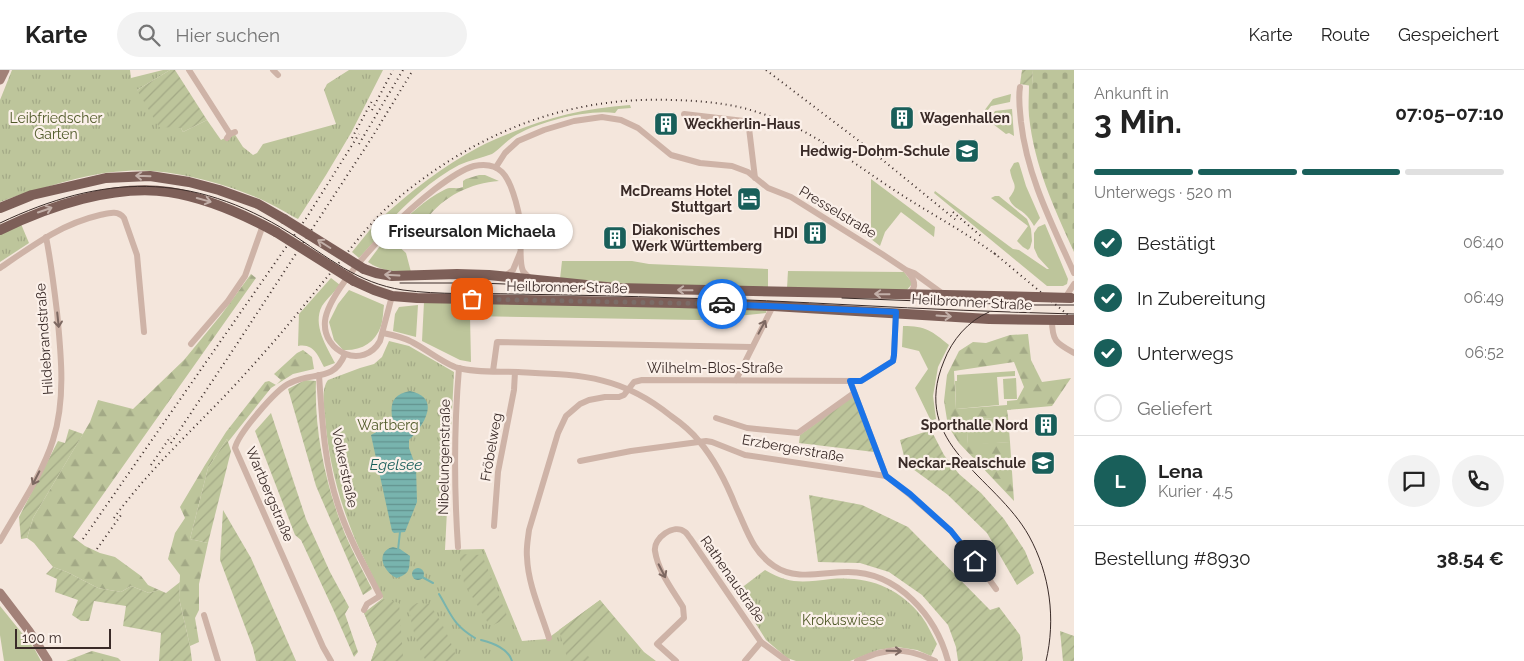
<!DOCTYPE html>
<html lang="de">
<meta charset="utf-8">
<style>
:root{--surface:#fff;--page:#f2f2f2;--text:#222;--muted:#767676;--line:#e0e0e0;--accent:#195f5a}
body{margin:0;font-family:Raleway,sans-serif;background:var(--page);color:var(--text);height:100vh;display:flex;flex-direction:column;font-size:19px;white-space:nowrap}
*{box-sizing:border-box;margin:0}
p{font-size:16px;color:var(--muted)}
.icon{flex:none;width:28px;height:28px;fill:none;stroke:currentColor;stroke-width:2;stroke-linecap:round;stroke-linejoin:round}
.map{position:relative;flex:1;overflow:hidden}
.sheet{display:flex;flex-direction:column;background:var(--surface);width:450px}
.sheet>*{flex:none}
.scale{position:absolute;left:15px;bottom:12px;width:96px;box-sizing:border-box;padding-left:5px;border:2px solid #3a2b28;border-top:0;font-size:14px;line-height:18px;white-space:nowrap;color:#3a2b28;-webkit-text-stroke:4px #fbf0e9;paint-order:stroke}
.pin{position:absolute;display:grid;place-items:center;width:42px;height:42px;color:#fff;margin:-21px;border-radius:10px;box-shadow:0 2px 8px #0006}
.courier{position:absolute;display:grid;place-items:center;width:50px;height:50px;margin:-25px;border:4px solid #1a73e8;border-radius:50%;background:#fff;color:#222;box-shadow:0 1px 6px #0007}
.bubble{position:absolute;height:35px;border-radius:18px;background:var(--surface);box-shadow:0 1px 4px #0004;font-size:16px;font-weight:700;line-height:35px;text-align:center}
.head em{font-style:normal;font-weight:700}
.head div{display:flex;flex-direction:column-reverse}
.head{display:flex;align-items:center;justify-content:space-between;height:85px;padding:0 20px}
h1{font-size:32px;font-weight:700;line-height:38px}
.bar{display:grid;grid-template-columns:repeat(4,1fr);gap:8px 5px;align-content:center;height:60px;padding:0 20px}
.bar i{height:6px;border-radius:4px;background:var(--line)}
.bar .selected{background:var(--accent)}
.bar p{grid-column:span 4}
.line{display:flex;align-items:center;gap:12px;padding:0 20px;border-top:1px solid var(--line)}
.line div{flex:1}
.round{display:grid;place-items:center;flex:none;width:52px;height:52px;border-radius:26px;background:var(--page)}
ol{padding:0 20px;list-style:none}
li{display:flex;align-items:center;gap:15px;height:55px}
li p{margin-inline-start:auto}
li .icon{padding:5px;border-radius:50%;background:var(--accent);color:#fff;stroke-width:4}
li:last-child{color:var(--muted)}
li i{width:28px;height:28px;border:2px solid var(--line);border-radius:50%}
header{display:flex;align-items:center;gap:30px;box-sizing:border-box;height:70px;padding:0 25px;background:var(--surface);border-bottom:1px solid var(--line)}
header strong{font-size:24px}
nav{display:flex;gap:28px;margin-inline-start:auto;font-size:18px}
.search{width:350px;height:45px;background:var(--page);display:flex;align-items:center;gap:12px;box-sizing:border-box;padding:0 18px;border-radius:28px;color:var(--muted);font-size:19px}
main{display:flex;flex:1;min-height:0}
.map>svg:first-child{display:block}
.grass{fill:#bdc59b}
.forest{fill:url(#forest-firs);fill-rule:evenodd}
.cemetery{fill:url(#cemetery-stones)}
.park{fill:url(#park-tufts)}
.garden{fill:url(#garden-furrows)}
.water{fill:url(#water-rules)}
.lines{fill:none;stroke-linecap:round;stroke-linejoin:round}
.stream{stroke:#78b4ae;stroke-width:2}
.street{stroke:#ceb3a7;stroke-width:6}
.secondary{stroke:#a28178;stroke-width:9}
.primary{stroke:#7d5f58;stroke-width:10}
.tram{stroke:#3a2b28;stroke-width:1}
.rail{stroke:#3a2b28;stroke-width:2;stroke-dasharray:1 4;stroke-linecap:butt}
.primary-bridge{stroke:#7d5f58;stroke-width:10}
.oneway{stroke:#c2afa8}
.oneway2{stroke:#7d6861}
.done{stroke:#7b6c67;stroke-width:5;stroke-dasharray:0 9}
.route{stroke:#1a73e8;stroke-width:6}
.labels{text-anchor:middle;stroke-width:4.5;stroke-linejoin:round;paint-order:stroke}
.park-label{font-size:14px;fill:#505a29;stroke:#fbf0e9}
.poi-label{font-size:14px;font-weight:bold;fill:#3a2b28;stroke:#fbf0e9;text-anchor:end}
.street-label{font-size:14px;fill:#3a2b28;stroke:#fbf0e9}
.water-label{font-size:15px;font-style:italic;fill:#195f5a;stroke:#fbf0e9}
</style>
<header>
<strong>Karte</strong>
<div class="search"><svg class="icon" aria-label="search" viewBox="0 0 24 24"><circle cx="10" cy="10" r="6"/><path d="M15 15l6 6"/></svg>Hier suchen</div>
<nav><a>Karte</a><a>Route</a><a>Gespeichert</a></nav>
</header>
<main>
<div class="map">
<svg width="1074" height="591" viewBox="0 0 1074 591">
<defs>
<pattern id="forest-firs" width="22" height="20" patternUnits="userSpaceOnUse" patternTransform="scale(1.25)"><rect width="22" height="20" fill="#bdc59b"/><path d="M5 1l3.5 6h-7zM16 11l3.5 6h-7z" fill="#a3a986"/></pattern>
<pattern id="cemetery-stones" width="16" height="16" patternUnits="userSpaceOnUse" patternTransform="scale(1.25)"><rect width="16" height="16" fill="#bdc59b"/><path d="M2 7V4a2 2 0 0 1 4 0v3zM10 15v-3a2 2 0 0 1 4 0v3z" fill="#a3a986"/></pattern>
<pattern id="park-tufts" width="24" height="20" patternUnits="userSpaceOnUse" patternTransform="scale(1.25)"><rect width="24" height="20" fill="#bdc59b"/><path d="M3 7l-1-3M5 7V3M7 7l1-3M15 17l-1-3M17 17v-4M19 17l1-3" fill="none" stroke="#a3a986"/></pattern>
<pattern id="garden-furrows" width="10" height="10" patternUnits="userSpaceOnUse" patternTransform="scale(1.25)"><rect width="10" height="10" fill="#bdc59b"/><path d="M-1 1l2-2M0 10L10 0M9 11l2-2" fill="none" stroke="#a3a986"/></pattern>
<pattern id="water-rules" width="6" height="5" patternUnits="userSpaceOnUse" patternTransform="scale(1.25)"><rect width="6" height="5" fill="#78b4ae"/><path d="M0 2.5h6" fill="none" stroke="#63938e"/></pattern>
</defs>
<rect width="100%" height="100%" fill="#f4e6dc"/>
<!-- grass -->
<g class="grass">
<path d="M1011 24 1010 32 991 36 983 46 981 45 993 29Z"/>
<path d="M630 35 631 38 618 39 615 43C588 39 536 52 513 67 505 72 499 80 492 84 481 88 470 90 459 95 432 109 407 133 386 155L380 149C410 122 443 96 479 77 488 72 498 68 508 64 548 47 586 38 630 35Z"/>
<path d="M1012 39 1014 66 1009 63 1006 64 989 51 995 41Z"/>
<path d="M1018 92 1019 93 1026 116 1040 148 1034 156C1032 153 1030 149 1027 146 1021 139 1012 138 1009 128 1020 114 1012 115 1010 100L1014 93Z"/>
<path d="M871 109 935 157 934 167 901 142 885 162 880 176 871 169Z"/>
<path d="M935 121 1013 179 1019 180 1047 199H1049L1038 187 1034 178V163L1038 157 1045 154 1068 209 1067 214 1063 216H1047L934 123Z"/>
<path d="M995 126H999L1027 149 1031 159 1032 171 1030 178 1028 180 1023 177 1017 171 1028 156 991 128Z"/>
<path d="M373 156 381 164 359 188 352 182Z"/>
<path d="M386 168 394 175 396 174 406 183 411 202C396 202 380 201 368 192Z"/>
<path d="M562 191H632L649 194 768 199V218L613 214 560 209Z"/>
<path d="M788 201 904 202 911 211 912 214 906 221 787 218Z"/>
<path d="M331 208 340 215C335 221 327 229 322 236 312 255 327 277 335 293L324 297C318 286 314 273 298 276L299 244Z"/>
<path d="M349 220 384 235C383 242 383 250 381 256 375 273 361 281 343 280L334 270 329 252 338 234Z"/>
<path d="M424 232 767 239 766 243 699 250 470 246 471 292 460 290 422 271Z"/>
<path d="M418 235 416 267 393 261 395 244 399 237Z"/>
<path d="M903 256C926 256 932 261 949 275L938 297 933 326 936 349 931 351 915 318 928 299 919 281 902 277Z"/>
<path d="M1015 301V306L997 307 999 335 956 339 955 311H957V305Z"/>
<path d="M1016 308 1017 329H1004L1003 309Z"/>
<path d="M1008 347 1010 372 968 375 966 350Z"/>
<path d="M0 536 34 578 41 591H4L0 565Z"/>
</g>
<!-- forest -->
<g class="forest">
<path d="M479 105H485L499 111C471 113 443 126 426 150 421 157 418 166 413 174L403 173 393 161C408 146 424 130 444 120 451 116 456 120 463 117V111L466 109Z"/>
<path d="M251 204 256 208 73 467 85 476 100 483 115 487 141 506 148 515 159 520 149 523 131 516 121 522 98 518 67 502 53 497 34 473 27 468 33 448 90 352 98 330 133 339 184 290 221 245Z"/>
<path d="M1028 264 1031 290 1042 312 1071 308 1052 336 1007 340 1008 347 966 350 968 374 1010 372 1014 431 959 373 948 356 944 331 947 305 959 281 973 272 986 273 1010 265ZM1014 292 1024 317 1017 330 1007 331V335L956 339 954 301Z"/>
<path d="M303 280 312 287 314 299 293 304 271 318 228 372 227 369 208 398 190 469 208 473 199 514V540L195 548 199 572 190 576 179 528 180 505 168 489 175 463 185 448 180 437 205 395 226 362 265 312 269 311 276 315 281 310 274 304 297 283Z"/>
<path d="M92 581 118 588 121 591H66Z"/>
</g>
<!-- cemetery -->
<path class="cemetery" d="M1033 0H1074V182C1054 138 1034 95 1029 46 1028 36 1029 25 1029 15H1032Z"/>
<!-- park -->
<g class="park">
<path d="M12 0H130L131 8 163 0H170L137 20 181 58 183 62 207 50 221 70 234 63 243 77 253 85 257 83 263 74 336 54 324 20 327 14 349 0H383L351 63 326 105 298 149C283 141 269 132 253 126 216 111 166 98 126 101 99 102 73 109 47 117 31 121 15 126 0 132V30Z"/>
<path d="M21 154 29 173 0 192V163Z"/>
<path d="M389 271 409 276 454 302 445 480 484 479 522 571 547 569 600 530 644 582 656 591H371L377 574 364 543 383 528C373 505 360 483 351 459 337 423 328 386 325 347 324 337 321 319 328 310L360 298 374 294 382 287Z"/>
<path d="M765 500C790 515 804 512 831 509 868 506 899 517 922 547 928 555 932 565 937 574L931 586 917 580 897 577 878 580 850 591H796L787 588 766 570 736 522Z"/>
</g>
<!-- garden -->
<g class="garden">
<path d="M170 0H175L207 50 183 62 181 58 159 57 137 20Z"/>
<path d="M1022 0H1033L1032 16 1020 14Z"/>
<path d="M305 310 316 311C314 361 326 417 345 464 353 483 363 501 372 519L363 525 316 416 288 319Z"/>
<path d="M853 326 874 382 799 373 800 365Z"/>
<path d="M271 343 306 449 330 502 349 537 345 544 358 582 354 587 333 539 301 470 295 465 255 361Z"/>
<path d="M69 359 83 364 33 448 27 468 21 469 19 447 58 371 65 373Z"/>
<path d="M931 360 944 385 959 404 981 423 1004 449 1025 481 1034 503 1017 515 987 463 948 425 928 410 906 394 900 370Z"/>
<path d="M227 369 231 381 208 473 190 469 208 398Z"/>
<path d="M809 425 862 435 908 457 990 540 999 537 1020 565 1023 588 1022 591H958L956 577 948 555 922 525 889 502 860 493 818 492Z"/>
<path d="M223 440 251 488 296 591H256L253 578 220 490Z"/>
<path d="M459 484 482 485 508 548 493 555 488 553 464 513Z"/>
<path d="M53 497 67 502 98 518 121 522 131 516 149 523 159 520 166 523 180 512 179 528 190 576 192 591H159L161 563 123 556 126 536 94 531 89 551H81L72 545 78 530 55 522 57 509 46 504Z"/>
<path d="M384 529 399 533 403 586 405 591H371L377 574 364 543Z"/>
<path d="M600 530 618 552 588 577 586 584 593 591H568L559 560Z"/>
<path d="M417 533 429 534C442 551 450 569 457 589L454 591H426C416 574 412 558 409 538Z"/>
<path d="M1060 561 1074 566V591H1063Z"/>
</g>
<!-- water -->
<g class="water">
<path d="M410 321C442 328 424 355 409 370V378L416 397 417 432 405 462 394 463 392 461 371 365 393 353C390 336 390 325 410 321Z"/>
<path d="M393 477 400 479 410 486C409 499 411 503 397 508 384 503 374 482 393 477Z"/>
<circle cx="418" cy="504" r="6"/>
</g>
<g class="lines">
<!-- stream -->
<g class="stream">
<path d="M398 480 400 462"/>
<path d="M422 507 433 513"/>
<path d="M439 524C451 544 453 555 475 568"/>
<path d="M481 570C493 573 508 578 512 591"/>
</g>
<!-- street -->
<g class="street">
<path d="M189 0 230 64"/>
<path d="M273 0 278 5"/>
<path d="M1020 17C1018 29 1020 40 1021 52 1027 106 1052 154 1074 203"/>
<path d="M684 44 744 51 749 58 755 108"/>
<path d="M227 68 230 64 235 62"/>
<path d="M496 97 505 83 518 71 544 60 574 51 602 47 621 50 638 58 671 85 700 93 732 96 748 102 768 118 791 127 882 184 906 200 914 203 943 224"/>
<path d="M0 198C32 176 61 154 100 145 109 143 118 140 124 148L137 185 144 262"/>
<path d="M907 201C914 209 918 216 909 224"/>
<path d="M504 207 513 200 520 183"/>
<path d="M392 226 380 271C364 300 322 283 325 251 329 211 435 107 474 96 484 94 495 95 502 102 513 113 521 148 521 163 521 173 519 192 523 201 525 204 529 207 531 209"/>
<path d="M1065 228 1074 214"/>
<path d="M1052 250C1052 271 1056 273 1074 283"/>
<path d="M383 263C393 265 403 267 412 272 426 279 444 294 458 298 477 303 499 301 518 302 580 305 621 305 671 346 681 353 691 361 699 371 715 390 727 414 736 437 747 460 752 481 774 496 796 511 823 502 848 502 898 502 936 546 948 591"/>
<path d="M191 274 228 231 245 206 263 155"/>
<path d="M493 301 497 272 751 277"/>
<path d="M319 305C322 348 324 393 338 435 348 467 365 496 380 526L367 534 364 540"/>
<path d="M736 310 773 236"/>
<path d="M850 311 886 406 910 425 951 461 986 505 996 519"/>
<path d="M716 348 747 358 798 363 854 323"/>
<path d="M580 391 631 381 706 371 712 372 745 385 886 406"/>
<path d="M494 456 498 402 514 320 515 302"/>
<path d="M0 471C18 439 42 405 53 370 66 329 61 284 57 242 54 217 51 192 46 167"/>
<path d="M458 477C454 418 454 357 459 298"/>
<path d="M204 545 218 591"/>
<path d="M549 568C541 542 528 515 527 487 526 478 528 469 529 460L558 363 566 346 580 334 589 330 605 327H619L624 325 634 312 642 310 861 311 893 291 894 285 896 242"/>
<path d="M331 591 323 577 235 378C238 364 276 319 290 313 313 301 333 313 345 284"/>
<path d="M676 591 657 574 684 548 683 537C672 519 658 501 655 481 653 468 674 453 685 462 687 463 688 466 690 468L761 572 787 591"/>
<path d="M745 591 761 572"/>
<path d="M857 591C865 588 875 583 884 582 900 578 920 584 935 591"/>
</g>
<!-- secondary -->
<g class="secondary">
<path d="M0 10 5 0"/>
<path d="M0 523 29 561 48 591"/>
</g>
<!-- primary -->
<g class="primary">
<path d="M0 138 32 125 106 108 150 106 189 112 219 120 258 134 284 149"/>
<path d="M0 160C49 136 114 114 169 122 208 128 243 144 276 162"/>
<path d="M364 199 376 203 392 206 457 204 489 205 616 218 1036 227"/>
<path d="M354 211 374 220 392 226 417 228 679 233 773 236 989 249 1060 250"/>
</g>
<!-- tram -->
<g class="tram">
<path d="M0 153C103 104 191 101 290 163 328 187 357 213 403 220 439 225 477 223 514 224 569 225 625 226 680 228 738 229 795 232 852 235 926 239 1000 242 1074 244"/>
<path d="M400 213H479L505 214 537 218"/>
<path d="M842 228 997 234"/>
<path d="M1022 235H1074"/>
<path d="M989 242C968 251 952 270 944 291 909 375 995 405 1029 466 1050 504 1056 549 1046 591"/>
</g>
<!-- rail -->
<g class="rail">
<path d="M766 0 863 74 956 150"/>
<path d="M372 40 393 0"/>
<path d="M352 68 372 31"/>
<path d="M359 74 403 0"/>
<path d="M953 142 982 167"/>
<path d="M994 183 1074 250"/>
<path d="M171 373 233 280 371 69 413 0"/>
<path d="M151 395 171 366"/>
<path d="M114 448C142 409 177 375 210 341 233 318 255 293 277 268 299 242 321 214 343 188 358 169 373 150 391 134 473 64 564 26 673 30 702 31 731 33 760 43 810 59 845 87 888 116 925 141 963 160 999 187"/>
<path d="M83 469 307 147 359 64"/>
<path d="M97 479 121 445"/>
</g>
<!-- primary-bridge -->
<g class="primary-bridge">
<path d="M284 149 364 199"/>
<path d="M276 162 354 211"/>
<path d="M1036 227 1071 228"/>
<path d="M1060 250H1074"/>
</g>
</g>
<!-- one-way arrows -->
<defs><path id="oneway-shaft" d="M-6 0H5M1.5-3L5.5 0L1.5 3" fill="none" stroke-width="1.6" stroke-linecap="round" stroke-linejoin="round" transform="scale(1.25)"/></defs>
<g class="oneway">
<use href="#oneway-shaft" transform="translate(143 106) rotate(-178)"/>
<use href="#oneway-shaft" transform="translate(204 130) rotate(15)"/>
<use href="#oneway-shaft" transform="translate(45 140) rotate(-19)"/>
<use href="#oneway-shaft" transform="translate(324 174) rotate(-148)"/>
<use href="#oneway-shaft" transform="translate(392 205) rotate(-177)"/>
<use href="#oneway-shaft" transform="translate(685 220) rotate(-179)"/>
<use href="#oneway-shaft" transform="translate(882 224) rotate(-179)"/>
<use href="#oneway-shaft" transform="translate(944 246) rotate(4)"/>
</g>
<g class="oneway2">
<use href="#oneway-shaft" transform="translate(58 250) rotate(84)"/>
<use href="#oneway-shaft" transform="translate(762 257) rotate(-62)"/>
<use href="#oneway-shaft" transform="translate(36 408) rotate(117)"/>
<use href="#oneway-shaft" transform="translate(662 501) rotate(63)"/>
<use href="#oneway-shaft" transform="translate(894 581) rotate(1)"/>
</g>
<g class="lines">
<!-- done -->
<path class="done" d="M472 229 722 234"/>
<!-- route -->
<path class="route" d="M722 234 896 242 894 285 893 291 861 311H850L886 406 910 424 951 461 975 491"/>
</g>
<!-- icons -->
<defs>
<symbol id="building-square" viewBox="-11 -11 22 22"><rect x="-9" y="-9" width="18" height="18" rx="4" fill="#195f5a" stroke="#fbf0e9"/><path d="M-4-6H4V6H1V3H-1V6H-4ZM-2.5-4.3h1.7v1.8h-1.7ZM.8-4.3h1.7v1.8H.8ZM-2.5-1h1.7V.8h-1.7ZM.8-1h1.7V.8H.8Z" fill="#fff"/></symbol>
<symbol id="school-square" viewBox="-11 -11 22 22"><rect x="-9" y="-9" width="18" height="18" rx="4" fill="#195f5a" stroke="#fbf0e9"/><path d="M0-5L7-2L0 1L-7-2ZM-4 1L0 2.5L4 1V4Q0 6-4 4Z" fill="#fff"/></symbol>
<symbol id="hotel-square" viewBox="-11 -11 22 22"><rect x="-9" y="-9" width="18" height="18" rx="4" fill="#195f5a" stroke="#fbf0e9"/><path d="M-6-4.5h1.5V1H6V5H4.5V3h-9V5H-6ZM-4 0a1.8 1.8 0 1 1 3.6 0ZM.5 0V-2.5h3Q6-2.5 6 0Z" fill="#fff"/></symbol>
</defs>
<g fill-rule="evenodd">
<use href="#building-square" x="888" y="34" width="28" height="28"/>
<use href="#building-square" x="652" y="40" width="28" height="28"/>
<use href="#school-square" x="953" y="67" width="28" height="28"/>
<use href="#hotel-square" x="735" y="115" width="28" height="28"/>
<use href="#building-square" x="801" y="149" width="28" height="28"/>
<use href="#building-square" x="601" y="154" width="28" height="28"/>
<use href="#building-square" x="1032" y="341" width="28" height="28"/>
<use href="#school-square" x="1029" y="379" width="28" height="28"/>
</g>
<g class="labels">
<!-- park labels -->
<g class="park-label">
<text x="56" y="53">Leibfriedscher<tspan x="56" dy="16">Garten</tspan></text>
<text x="388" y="360">Wartberg</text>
<text x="843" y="555">Krokuswiese</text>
</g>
<!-- poi labels -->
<g class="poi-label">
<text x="920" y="53" text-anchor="start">Wagenhallen</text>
<text x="684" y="59" text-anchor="start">Weckherlin-Haus</text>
<text x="950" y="86">Hedwig-Dohm-Schule</text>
<text x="732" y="126">McDreams Hotel<tspan x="732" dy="16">Stuttgart</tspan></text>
<text x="632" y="165" text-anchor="start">Diakonisches<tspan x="632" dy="16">Werk Württemberg</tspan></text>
<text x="798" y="168">HDI</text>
<text x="1028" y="360">Sporthalle Nord</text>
<text x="1026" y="398">Neckar-Realschule</text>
</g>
<!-- street labels -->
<g class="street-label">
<text transform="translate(838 142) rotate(31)" y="5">Presselstraße</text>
<text transform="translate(567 217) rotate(1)" y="5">Heilbronner Straße</text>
<text transform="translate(972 232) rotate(3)" y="5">Heilbronner Straße</text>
<text transform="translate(44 269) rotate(-94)" y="5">Hildebrandstraße</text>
<text x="715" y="303">Wilhelm-Blos-Straße</text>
<text transform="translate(491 377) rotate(-80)" y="5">Fröbelweg</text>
<text transform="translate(793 378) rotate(10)" y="5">Erzbergerstraße</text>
<text transform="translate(444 387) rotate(-89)" y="5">Nibelungenstraße</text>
<text transform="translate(345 398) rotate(78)" y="5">Volkerstraße</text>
<text transform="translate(270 424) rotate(67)" y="5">Wartbergstraße</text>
<text transform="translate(733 509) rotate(55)" y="5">Rathenaustraße</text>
</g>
<!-- water labels -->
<g class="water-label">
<text x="396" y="400">Egelsee</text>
</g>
</g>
</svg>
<div class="scale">100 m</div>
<div class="pin" style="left:472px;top:229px;background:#ea580c"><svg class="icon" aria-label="bag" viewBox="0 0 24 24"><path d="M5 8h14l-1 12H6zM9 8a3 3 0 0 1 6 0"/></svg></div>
<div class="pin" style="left:975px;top:491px;background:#1f2937"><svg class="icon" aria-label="home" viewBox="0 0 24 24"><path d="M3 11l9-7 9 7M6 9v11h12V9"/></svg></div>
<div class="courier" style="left:722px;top:234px"><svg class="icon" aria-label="car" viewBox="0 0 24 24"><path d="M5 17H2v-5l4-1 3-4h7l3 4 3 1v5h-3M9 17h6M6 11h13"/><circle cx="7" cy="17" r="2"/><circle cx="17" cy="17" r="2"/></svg></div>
<div class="bubble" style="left:371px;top:144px;width:202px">Friseursalon Michaela</div>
</div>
<section class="sheet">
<div class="head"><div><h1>3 Min.</h1><p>Ankunft in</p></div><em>07:05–07:10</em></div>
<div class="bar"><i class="selected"></i><i class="selected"></i><i class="selected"></i><i></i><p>Unterwegs · 520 m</p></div>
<ol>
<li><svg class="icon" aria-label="check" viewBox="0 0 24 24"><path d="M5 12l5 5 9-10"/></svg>Bestätigt<p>06:40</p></li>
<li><svg class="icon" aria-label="check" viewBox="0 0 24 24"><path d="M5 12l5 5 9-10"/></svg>In Zubereitung<p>06:49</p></li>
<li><svg class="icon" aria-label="check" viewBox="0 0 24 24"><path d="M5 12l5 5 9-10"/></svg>Unterwegs<p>06:52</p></li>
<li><i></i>Geliefert</li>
</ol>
<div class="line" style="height:90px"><b class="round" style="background:var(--accent);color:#fff">L</b><div><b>Lena</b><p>Kurier · 4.5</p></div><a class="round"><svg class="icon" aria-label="chat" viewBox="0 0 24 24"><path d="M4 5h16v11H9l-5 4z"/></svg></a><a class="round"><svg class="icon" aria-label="phone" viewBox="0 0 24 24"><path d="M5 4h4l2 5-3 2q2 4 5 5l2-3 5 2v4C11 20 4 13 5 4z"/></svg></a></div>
<div class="line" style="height:65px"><div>Bestellung #8930</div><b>38.54 €</b></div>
</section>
</main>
